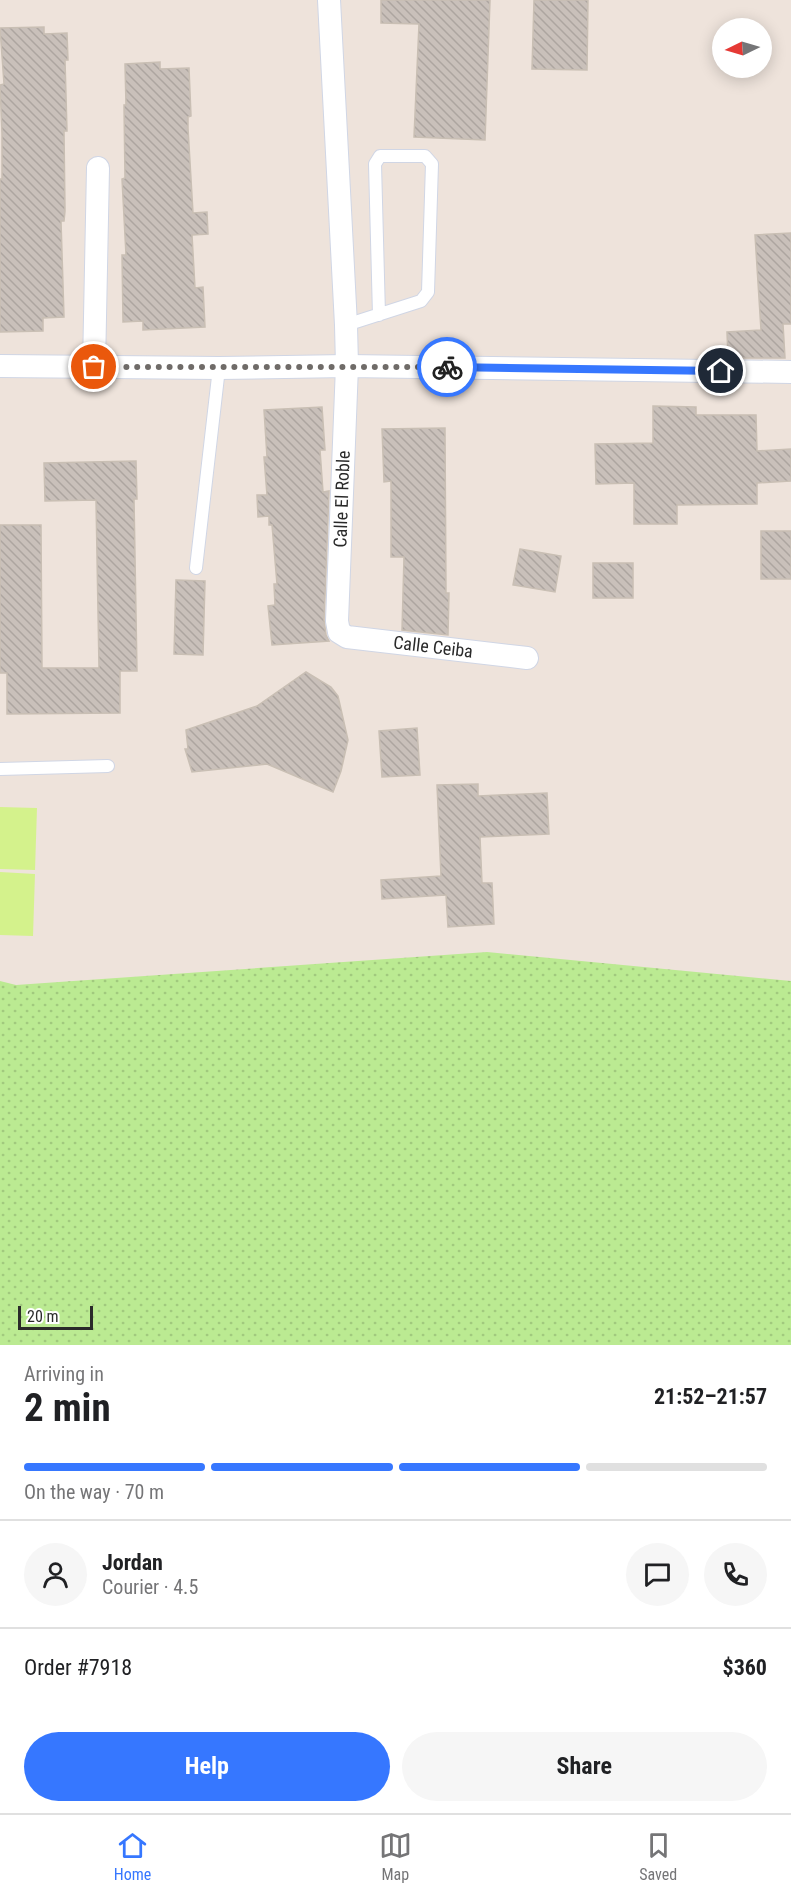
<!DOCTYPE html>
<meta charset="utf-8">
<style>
:root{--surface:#fff;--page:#f6f6f6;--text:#202124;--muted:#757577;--line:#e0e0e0;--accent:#3677ff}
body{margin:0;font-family:"Roboto Condensed",sans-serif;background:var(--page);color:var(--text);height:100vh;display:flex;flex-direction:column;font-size:22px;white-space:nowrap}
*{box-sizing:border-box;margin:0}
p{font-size:20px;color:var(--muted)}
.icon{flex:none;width:33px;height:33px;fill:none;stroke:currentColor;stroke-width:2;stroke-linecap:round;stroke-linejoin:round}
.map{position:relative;height:1345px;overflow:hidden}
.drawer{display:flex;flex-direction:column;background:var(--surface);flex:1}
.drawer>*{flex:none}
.needle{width:39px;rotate:265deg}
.buttons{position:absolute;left:712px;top:18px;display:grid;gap:12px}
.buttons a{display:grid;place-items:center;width:60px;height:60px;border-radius:50%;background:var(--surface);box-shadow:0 3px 15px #0003;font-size:30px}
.scale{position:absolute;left:18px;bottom:15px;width:75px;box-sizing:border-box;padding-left:6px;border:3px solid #2a2a2a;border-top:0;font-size:16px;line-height:21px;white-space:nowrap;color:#2a2a2a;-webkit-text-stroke:4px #fff;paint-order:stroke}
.pin{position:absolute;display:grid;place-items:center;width:51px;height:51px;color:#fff;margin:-26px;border:3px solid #fff;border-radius:50%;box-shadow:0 2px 6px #0007}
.courier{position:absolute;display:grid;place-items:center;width:60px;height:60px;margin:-30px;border:4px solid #3677ff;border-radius:50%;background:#fff;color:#222;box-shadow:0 2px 8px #0007}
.summary em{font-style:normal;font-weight:700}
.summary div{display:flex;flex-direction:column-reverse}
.summary{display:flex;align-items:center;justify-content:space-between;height:102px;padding:0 24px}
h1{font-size:39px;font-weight:700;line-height:45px}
.bar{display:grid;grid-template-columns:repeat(4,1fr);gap:9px 6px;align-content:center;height:72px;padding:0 24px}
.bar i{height:8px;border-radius:4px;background:var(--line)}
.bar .selected{background:var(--accent)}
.bar p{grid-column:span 4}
.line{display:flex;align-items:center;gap:15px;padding:0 24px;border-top:2px solid var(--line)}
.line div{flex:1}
.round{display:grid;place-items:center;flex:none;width:63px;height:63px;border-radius:32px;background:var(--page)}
.primary-button{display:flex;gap:12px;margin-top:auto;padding:12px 24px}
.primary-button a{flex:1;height:69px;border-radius:36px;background:var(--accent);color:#fff;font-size:24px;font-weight:700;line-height:69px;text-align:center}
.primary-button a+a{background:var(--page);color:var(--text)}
.tab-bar{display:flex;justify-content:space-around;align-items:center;height:84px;border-top:2px solid var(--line);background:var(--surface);font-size:16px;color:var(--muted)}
.tab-bar a{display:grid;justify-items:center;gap:3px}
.tab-bar .selected{color:var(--accent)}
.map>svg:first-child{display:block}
.grass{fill:url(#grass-dots)}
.pitch{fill:#d4f28c}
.building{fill:url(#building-back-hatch);stroke:#c9bfb4;stroke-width:1.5}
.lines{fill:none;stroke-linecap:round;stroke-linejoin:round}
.lane-casing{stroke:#d0d6e5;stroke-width:14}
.street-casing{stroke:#d0d6e5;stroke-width:24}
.lane{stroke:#fff;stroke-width:12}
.street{stroke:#fff;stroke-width:22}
.done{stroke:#6f6b68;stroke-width:6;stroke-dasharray:0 10.8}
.route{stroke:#3677ff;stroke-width:8}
.labels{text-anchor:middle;stroke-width:4.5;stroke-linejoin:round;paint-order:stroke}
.street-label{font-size:18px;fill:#2a2a2a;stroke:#fff}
</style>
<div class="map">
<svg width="791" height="1345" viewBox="0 0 791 1345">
<defs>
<pattern id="grass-dots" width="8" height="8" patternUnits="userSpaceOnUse" patternTransform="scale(1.5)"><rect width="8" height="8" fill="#bbea92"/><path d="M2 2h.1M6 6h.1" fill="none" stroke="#a1c97e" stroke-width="1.8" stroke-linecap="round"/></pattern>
<pattern id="building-back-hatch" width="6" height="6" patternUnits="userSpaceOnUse" patternTransform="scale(1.5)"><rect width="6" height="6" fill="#c9c0ba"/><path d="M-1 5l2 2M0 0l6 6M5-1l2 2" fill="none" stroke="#ada5a0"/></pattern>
</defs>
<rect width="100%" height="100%" fill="#eee3db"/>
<!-- grass -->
<path class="grass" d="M487 952 791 981V1345H0V981L16 985Z"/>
<!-- pitch -->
<g class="pitch">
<path d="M0 807 37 808 35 870 0 869Z"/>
<path d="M0 872 35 874 33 936 0 935Z"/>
</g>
<!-- building -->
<g class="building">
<path d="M381 0H490L485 140 414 137 419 24 381 23Z"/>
<path d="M534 0H588L587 70 532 69Z"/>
<path d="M44 27V34L67 33 68 60H65L67 131H64L65 211 64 221H61L64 317 43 318V331L0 332V179H2V134L0 85 4 84 0 28Z"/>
<path d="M160 62V69L189 68 191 116 188 117V128L193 213 207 212 208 234 192 235 195 288 203 287 205 327 143 330V321L123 322 122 255H126L122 179 125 178 124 105H126L125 64Z"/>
<path d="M791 233V324H783L785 358H728L727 332 761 330 755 235Z"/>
<path d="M653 406 696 407V415H756L757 451 791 449V481L757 483V504L677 505V524H634V483L596 484 595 444 653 443Z"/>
<path d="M322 407 325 450H320L323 492 329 491 324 620 326 635 329 641 272 645 268 606 275 605 274 584H277L272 525H269V516L258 517 257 495H267L264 457H267L264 410Z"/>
<path d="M445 428 446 593H449L448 635 402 630 404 557H391V481L384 482 382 429Z"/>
<path d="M136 461 137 499H134L137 671H120V713L7 714V673H0V525H41L42 668H99L96 500 45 501 44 463Z"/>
<rect x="761" y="531" width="30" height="48"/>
<path d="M520 549 561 556 555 592 513 585Z"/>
<rect x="593" y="563" width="40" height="35"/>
<path d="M176 580 205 581 203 655 174 654Z"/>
<path d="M306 672 331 687 338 696 348 740 341 771 333 792 267 764 192 772 185 749H188L186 730 257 706Z"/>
<path d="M417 728 420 775 382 777 379 731Z"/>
<path d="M478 784V796L547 793 549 834 480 837 482 883H492L494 924 448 927 446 895 382 899 381 880 441 876 437 785Z"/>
</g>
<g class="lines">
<defs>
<g id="lane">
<path d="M346 325 421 301 428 292 432 164 425 156H380L375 164 379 315"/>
<path d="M196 568 219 368"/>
<path d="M0 769 108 766"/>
</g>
<g id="street">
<path id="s1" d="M329 0 346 325 347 366 337 621 339 632 347 637 527 658"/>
<path d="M0 366 219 368 347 366 791 372"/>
<path d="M94 367 98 168"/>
</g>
</defs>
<!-- lane casing -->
<use href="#lane" class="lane-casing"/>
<!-- street casing -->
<use href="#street" class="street-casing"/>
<!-- lane -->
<use href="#lane" class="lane"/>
<!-- street -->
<use href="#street" class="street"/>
</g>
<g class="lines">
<!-- done -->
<path class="done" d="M94 367H447"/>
<!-- route -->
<path class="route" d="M447 367 721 371"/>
</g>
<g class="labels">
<!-- street labels -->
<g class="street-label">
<text transform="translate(342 499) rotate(-88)" y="6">Calle El Roble</text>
<text dy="6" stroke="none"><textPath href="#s1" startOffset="729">Calle Ceiba</textPath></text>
</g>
</g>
</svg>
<div class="buttons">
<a><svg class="needle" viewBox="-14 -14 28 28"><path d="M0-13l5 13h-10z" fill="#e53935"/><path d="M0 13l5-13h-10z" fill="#757577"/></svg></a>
</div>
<div class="scale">20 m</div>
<div class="pin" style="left:94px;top:367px;background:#ea580c"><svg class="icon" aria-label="bag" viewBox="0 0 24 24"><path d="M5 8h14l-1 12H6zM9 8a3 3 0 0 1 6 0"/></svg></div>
<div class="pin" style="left:721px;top:371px;background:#1f2937"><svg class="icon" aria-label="home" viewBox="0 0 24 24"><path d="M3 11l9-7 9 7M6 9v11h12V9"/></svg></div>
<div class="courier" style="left:447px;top:367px"><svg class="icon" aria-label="bike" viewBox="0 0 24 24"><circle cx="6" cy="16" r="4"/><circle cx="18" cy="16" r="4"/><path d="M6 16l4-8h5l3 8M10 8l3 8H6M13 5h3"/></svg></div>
</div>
<section class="drawer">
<div class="summary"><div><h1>2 min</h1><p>Arriving in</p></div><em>21:52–21:57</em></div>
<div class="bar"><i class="selected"></i><i class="selected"></i><i class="selected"></i><i></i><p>On the way · 70 m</p></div>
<div class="line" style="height:108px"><a class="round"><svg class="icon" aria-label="person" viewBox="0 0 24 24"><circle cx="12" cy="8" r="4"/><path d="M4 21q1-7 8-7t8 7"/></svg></a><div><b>Jordan</b><p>Courier · 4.5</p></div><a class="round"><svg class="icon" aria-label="chat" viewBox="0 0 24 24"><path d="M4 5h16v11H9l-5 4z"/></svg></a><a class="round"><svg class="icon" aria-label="phone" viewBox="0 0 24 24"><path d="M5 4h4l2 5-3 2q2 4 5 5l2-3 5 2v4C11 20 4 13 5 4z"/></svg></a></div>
<div class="line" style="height:78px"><div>Order #7918</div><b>$360</b></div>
<div class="primary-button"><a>Help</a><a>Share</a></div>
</section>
<nav class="tab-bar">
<a class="selected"><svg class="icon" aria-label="home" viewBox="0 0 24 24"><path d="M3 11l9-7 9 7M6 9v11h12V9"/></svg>Home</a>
<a><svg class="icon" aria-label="map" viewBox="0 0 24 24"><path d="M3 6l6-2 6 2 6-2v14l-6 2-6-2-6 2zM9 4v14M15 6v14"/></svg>Map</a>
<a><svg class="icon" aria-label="saved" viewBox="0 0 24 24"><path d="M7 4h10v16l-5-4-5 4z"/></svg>Saved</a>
</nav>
